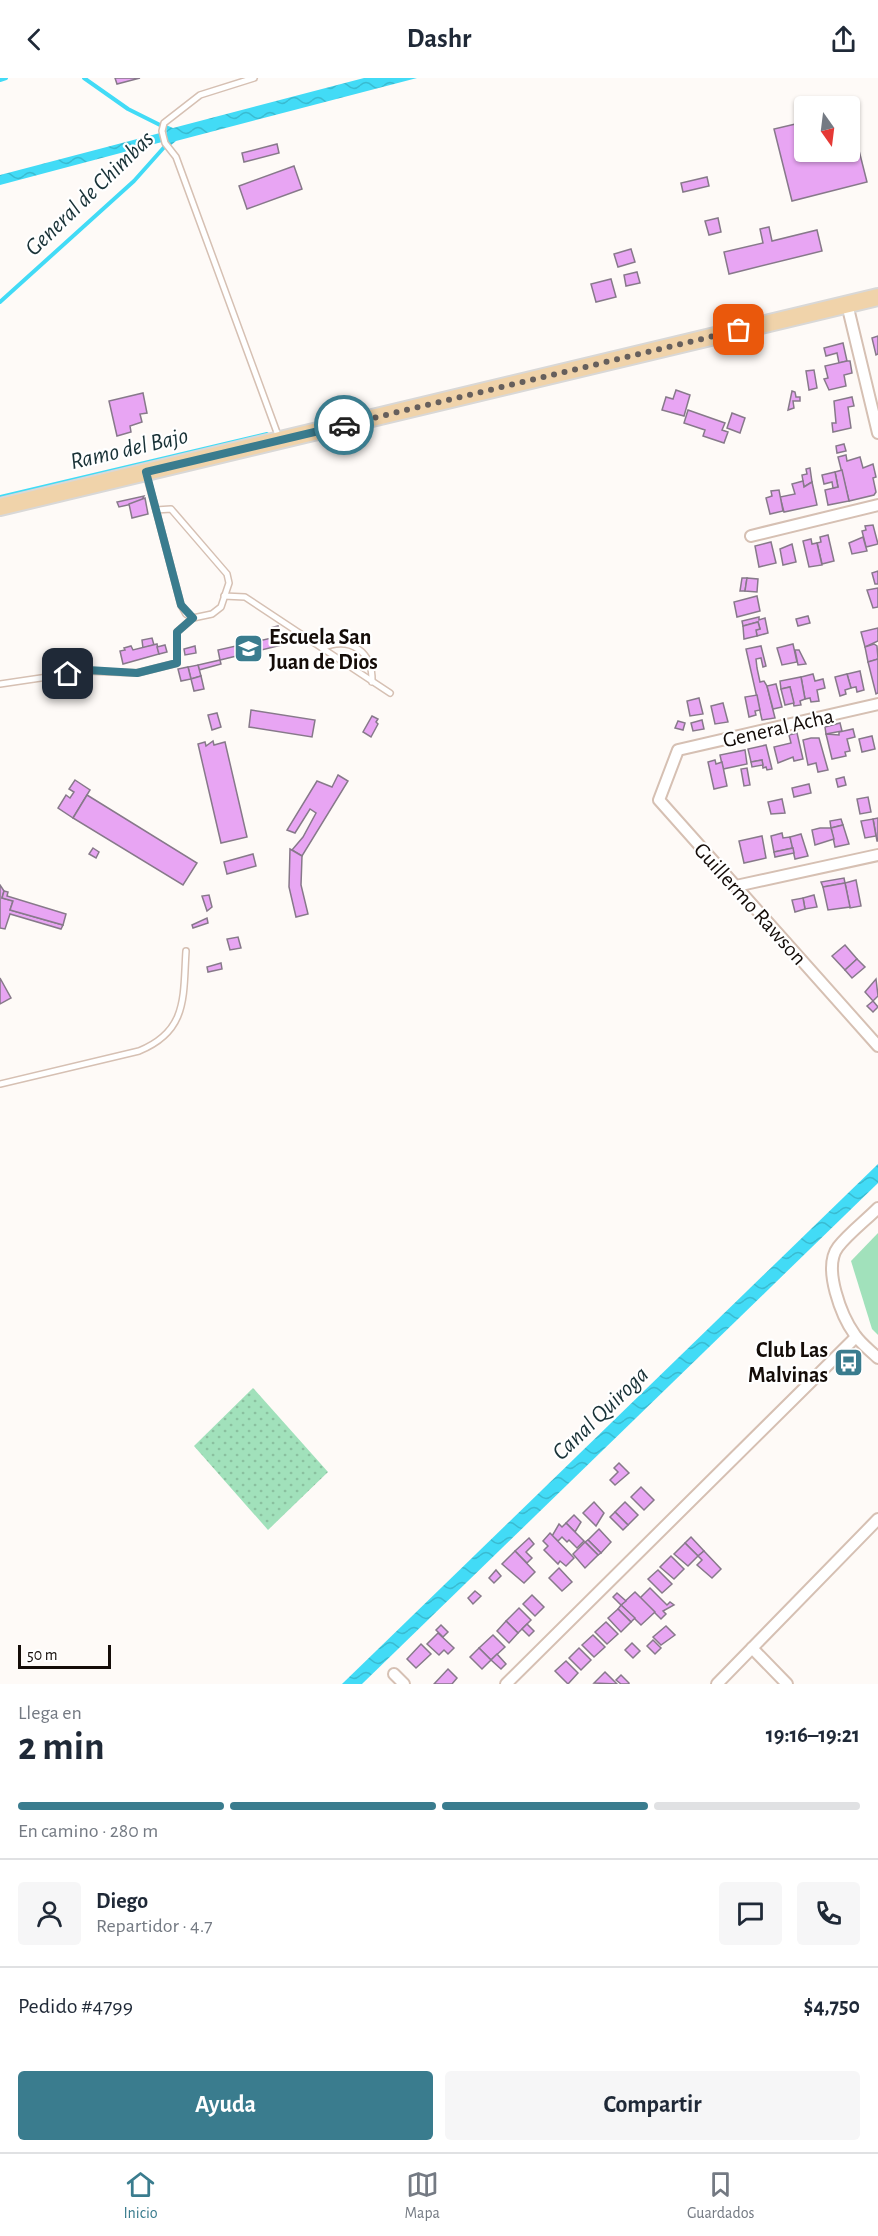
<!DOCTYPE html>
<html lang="es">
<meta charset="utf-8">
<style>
:root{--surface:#fff;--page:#f6f6f7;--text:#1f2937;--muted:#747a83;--line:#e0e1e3;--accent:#3a7c8e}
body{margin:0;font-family:"Alegreya Sans",sans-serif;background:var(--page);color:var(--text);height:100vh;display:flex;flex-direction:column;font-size:22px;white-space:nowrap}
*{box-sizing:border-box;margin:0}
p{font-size:20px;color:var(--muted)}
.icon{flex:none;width:33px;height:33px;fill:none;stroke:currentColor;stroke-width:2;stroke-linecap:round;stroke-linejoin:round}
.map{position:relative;height:1606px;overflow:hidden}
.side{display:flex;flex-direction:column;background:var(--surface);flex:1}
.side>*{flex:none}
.needle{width:39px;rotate:166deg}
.fabs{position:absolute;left:794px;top:18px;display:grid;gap:12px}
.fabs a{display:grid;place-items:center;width:66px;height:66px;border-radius:6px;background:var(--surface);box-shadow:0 2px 4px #0004;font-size:30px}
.scale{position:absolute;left:18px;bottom:15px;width:93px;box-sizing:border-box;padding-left:6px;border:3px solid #140c08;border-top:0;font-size:16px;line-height:21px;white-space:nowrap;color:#140c08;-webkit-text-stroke:4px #fff;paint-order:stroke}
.pin{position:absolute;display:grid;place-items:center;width:51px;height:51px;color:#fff;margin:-26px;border-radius:12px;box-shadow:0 3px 9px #0006}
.courier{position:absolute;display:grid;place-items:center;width:60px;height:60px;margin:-30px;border:4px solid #3a7c8e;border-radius:50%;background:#fff;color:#222;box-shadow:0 2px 8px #0007}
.summary em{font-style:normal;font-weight:700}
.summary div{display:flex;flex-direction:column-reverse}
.summary{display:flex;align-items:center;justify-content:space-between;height:102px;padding:0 18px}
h1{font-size:39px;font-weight:700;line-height:45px}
.bar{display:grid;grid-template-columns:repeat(4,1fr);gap:9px 6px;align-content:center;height:72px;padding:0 18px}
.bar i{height:8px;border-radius:4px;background:var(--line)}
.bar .active{background:var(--accent)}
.bar p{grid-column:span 4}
.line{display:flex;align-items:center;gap:15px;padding:0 18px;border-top:2px solid var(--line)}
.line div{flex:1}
.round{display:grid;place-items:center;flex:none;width:63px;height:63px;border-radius:6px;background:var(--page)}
.action{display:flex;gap:12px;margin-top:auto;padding:12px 18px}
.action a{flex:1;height:69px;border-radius:6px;background:var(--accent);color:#fff;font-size:24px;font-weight:700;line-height:69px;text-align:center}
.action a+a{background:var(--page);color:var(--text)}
header{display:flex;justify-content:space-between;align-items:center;height:78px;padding:0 18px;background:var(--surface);font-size:27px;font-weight:700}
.dock{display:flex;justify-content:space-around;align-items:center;height:84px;border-top:2px solid var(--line);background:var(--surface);font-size:16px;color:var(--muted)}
.dock a{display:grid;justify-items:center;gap:3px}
.dock .active{color:var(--accent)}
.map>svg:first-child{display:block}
.grass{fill:#a1e1bb}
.park{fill:url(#park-dots)}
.water{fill:url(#water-waves)}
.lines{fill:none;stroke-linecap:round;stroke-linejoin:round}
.stream{stroke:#42dbf6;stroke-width:4}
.building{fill:#e8a5f3;stroke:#87798a;stroke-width:1.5}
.lane-casing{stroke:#d6c0b3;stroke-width:8}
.street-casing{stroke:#d6c0b3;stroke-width:14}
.primary-casing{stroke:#d9d8d7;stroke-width:20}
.lane{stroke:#fff;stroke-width:5}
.street{stroke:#fff;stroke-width:10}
.primary{stroke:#f0d3aa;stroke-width:16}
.done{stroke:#665f5c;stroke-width:6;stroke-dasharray:0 10.8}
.route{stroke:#3a7c8e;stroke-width:8}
.labels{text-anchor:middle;stroke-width:4.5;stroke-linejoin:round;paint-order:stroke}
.poi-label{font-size:22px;font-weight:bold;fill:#140c08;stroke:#fff;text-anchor:start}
.street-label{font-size:22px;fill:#140c08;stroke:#fff}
.water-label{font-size:24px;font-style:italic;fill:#193237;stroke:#fff}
</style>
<header><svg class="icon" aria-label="back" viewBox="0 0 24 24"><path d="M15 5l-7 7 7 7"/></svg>Dashr<svg class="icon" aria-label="share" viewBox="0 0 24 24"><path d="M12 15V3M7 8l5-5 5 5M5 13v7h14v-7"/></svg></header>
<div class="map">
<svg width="878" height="1606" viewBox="0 0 878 1606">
<defs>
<pattern id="park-dots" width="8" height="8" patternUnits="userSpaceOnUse" patternTransform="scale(1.5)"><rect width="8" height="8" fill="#a1e1bb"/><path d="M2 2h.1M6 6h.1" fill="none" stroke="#8ac09f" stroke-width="1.8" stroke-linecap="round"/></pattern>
<pattern id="water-waves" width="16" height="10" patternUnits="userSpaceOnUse" patternTransform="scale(1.5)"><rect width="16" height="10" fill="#42dbf6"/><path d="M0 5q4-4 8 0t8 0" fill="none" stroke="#39bbd1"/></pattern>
</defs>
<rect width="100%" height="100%" fill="#fefaf7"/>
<!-- grass -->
<path class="grass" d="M878 1155V1257L872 1251 851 1183Z"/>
<!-- park -->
<path class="park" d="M253 1310 328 1394 268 1452 194 1368Z"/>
<!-- water -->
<g class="water">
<path d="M364 0H417L176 63 170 68 167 64 166 47 173 50Z"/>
<path d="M160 55 162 64 0 107V97Z"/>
<path d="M878 1086V1105L362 1606H342Z"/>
</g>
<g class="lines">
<!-- stream -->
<g class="stream">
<path d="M84 0 128 31 164 49"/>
<path d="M0 2 6 0"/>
<path d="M0 224 134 103 167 66"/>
<path d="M0 419 267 356"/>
</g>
</g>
<!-- building -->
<g class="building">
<path d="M115 0H140L117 6Z"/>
<path d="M849 33 867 104 792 123 774 51 804 44V74H849Z"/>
<path d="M277 66 279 75 244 84 242 75Z"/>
<path d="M294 88 302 111 247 131 239 108Z"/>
<path d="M707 99 709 108 683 114 681 105Z"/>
<path d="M718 140 721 154 709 157 705 143Z"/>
<path d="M769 149 772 163 817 152 822 173 729 196 724 174 763 165 760 151Z"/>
<path d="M631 171 635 184 618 189 614 176Z"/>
<path d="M637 194 640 205 626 208 624 197Z"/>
<path d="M611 201 616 219 596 224 591 206Z"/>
<path d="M878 258V276L876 277 872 260Z"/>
<path d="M843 265 847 283 839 285 837 275 826 278 824 270Z"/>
<path d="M847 283H850L852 295 844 297 846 308 829 312 824 301 828 300 825 288Z"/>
<path d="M814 292 817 310 809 312 806 293Z"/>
<path d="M676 312 690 317 684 338 662 332 666 319 673 321Z"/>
<path d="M792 313 795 314 796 319H800V323H793L794 330 788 332Z"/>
<path d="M143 315 147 335 140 336 142 344 130 348 131 354 117 358 109 323Z"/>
<path d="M852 319 854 328 848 329 851 350 833 354 832 345H836L834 323Z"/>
<path d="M688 332 725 345 722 352 728 354 724 365 703 358 705 352 684 345Z"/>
<path d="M732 335 745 340 740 355 727 350Z"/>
<path d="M844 366 846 373 837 375 836 368Z"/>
<path d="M846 377 847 383 860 379 863 390 873 386 876 399 873 400 876 414 874 417 849 423 838 379Z"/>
<path d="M810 390 812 404 804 409 802 397 807 396 806 391Z"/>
<path d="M842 392 849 423 828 427 825 412 838 409 835 394Z"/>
<path d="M835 394 838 409 833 410 832 404 824 406 822 397Z"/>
<path d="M803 403 804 409 812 404 817 427 784 434 780 419 795 416 792 406Z"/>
<path d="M779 412 783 433 770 436 766 420 772 418 771 413Z"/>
<path d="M144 418 141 424 119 429 117 424Z"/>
<path d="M145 420 148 436 132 440 129 426Z"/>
<path d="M873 447 878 466 866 469 862 453 866 452 865 448Z"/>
<path d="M828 457 834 483 822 486 817 465 821 464 820 459Z"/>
<path d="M863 459 867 473 852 476 849 465Z"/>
<path d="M811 461 812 466 817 465 822 487 809 489 803 463Z"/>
<path d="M771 464 776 485 759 489 755 468Z"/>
<path d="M792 466 796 484 783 487 780 471Z"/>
<path d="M878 493V506H875L872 495Z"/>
<path d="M742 500H747L745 513H740Z"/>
<path d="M747 500 758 501 757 514 745 513Z"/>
<path d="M878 510V529L873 530 867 512Z"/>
<path d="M757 518 760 533 737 539 734 524Z"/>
<path d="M808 538 810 545 798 548 796 541Z"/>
<path d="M759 539V542L765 540 768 555 757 558 756 552 760 551 758 544 743 548 742 543Z"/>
<path d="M758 544 760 551 756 552 757 558 744 561 743 548Z"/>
<path d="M278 548 282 567 220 582 218 572 272 560 270 550Z"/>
<path d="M878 550V563L865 569 861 554Z"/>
<path d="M152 560 154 567 143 570 142 562Z"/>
<path d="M157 566 159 576 123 586 120 573 125 572 124 570 131 568 133 572Z"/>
<path d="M793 566 797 584 782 587 777 570Z"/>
<path d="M874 566 877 568 878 581 868 584 865 569Z"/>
<path d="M165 567 167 574 159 576 157 569Z"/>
<path d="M195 568 196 575 185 577 184 571Z"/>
<path d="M761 568 766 588 763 589 761 580 756 581 757 590 760 604 764 603 767 608 775 640 762 642 746 571Z"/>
<path d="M795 572H799L806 586 798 587Z"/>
<path d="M878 581V615L876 616 868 584Z"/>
<path d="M220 582 221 586 199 592 198 587Z"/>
<path d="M198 587 201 598 191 601 188 589Z"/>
<path d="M188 589 191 601 181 603 178 591Z"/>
<path d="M860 593 864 612 857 614 856 609 851 610 847 596Z"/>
<path d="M813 596 815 603 823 601 825 610 817 612 819 623 811 624 810 620 805 621 801 599Z"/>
<path d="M847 596 851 610 845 612 846 616 840 618 835 599Z"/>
<path d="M201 598 204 611 194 613 191 601Z"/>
<path d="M801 599 805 621 800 623 801 627 794 628 790 609 781 611 780 603Z"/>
<path d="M776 606 782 629 773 631 767 608Z"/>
<path d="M790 609 794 625 785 627 781 611Z"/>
<path d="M757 617 760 632 755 633 756 637 749 639 745 619Z"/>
<path d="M699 620 703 636 690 638 687 623Z"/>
<path d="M723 625 728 644 715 646 711 628Z"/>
<path d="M251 632 315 642 312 659 249 649Z"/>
<path d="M217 635 221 649 212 652 208 637Z"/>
<path d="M372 638 378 641 376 644 378 646 371 659 363 654Z"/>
<path d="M702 642 704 651 693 653 691 645Z"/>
<path d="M678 643 685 645 683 652 675 650Z"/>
<path d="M840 645 842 653 826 656 825 649Z"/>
<path d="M853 651 855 659 847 661 850 673 845 674 846 678 832 681 826 656 839 657V654Z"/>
<path d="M797 655 803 681 794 683 793 679 778 685 774 669 791 665 789 657Z"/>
<path d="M872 658 875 671 862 674 859 661Z"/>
<path d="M811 660H819L828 692 818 694 816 685 808 687 803 662Z"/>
<path d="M213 663 214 667 225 664 247 759 221 765 198 666 205 664 206 668Z"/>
<path d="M766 667 772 691 767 692 766 689 763 690 762 682 751 684 748 671Z"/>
<path d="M745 672 747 686 723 691 720 677Z"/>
<path d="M715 682 716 686 722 684 727 708 714 711 708 684Z"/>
<path d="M762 682 763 687 752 689 751 684Z"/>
<path d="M747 690 750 707 744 708 741 691Z"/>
<path d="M338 697 348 703 302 778 292 772 303 759 316 735 310 731 295 755 287 752 317 703 332 709Z"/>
<path d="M844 699 846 707 838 709 836 701Z"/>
<path d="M75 702 90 712 73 740 58 730 66 717 70 720 74 714 69 711Z"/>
<path d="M809 706 811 715 794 719 792 710Z"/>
<path d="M87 717 197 785 183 807 73 740Z"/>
<path d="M868 719 871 734 860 736 857 721Z"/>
<path d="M782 721 785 735 771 736 768 724Z"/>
<path d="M878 740V763H877L873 741Z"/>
<path d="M841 741 843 747 831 750 830 743Z"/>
<path d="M873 741 876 758 865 760 861 743Z"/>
<path d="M843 747 849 766 835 769 831 750Z"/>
<path d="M820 750H831L834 761 815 767 812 752Z"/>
<path d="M782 755 783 760 790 759 793 770 774 774 771 758Z"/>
<path d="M801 756 808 778 795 781 790 759Z"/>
<path d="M762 758 766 780 744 785 739 763Z"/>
<path d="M93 770 99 774 96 780 89 776Z"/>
<path d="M793 770 794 775 775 779 774 774Z"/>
<path d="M290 771 302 778 301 807 308 836 296 839 289 809Z"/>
<path d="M253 776 256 788 227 796 224 784Z"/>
<path d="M844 800 845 805 823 809 821 804Z"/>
<path d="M856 802 861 828 850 830 845 805Z"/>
<path d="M845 805 850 829 828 832 823 809Z"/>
<path d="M0 807 4 813 2 820 13 823 10 832 63 847 61 851 10 836 5 851 0 850Z"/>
<path d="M4 813 8 814 7 818 66 836 63 847 10 832 13 823 2 820Z"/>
<path d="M209 817 212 829 207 833 202 818Z"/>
<path d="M814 817 817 829 805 831 803 820Z"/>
<path d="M803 820 805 831 795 834 792 822Z"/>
<path d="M207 840 208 845 193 850 192 847Z"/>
<path d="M238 859 241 870 230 872 227 861Z"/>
<path d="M845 867 857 881 845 892 832 878Z"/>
<path d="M857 881 865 889 852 900 845 892Z"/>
<path d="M221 885 222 891 208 894 207 889Z"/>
<path d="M0 900 11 920 0 926Z"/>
<path d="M876 901 878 918 873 923 865 914Z"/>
<path d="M873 923 878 929 873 934 867 928Z"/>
<path d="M619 1385 629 1395 615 1407 610 1402 618 1394 614 1390Z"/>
<path d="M641 1409 654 1422 644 1432 631 1419Z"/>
<path d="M594 1424 604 1435 596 1448 583 1435Z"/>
<path d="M625 1424 638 1437 628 1447 615 1434Z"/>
<path d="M615 1434 628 1447 623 1452 610 1439Z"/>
<path d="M574 1437 581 1444 575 1454 566 1445Z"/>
<path d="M566 1445 584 1463 577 1470 569 1462 567 1464 562 1459 558 1463 552 1458 559 1446 562 1449Z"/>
<path d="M599 1451 611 1464 601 1475 588 1462Z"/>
<path d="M550 1455 574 1480 566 1488 560 1483 558 1486 544 1472 548 1468 543 1463Z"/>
<path d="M691 1459 704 1473 698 1478 685 1465Z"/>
<path d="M529 1460 534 1466 526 1474 532 1480 527 1485 515 1473Z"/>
<path d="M588 1462 601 1475 598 1477 585 1464Z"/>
<path d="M585 1464 598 1477 585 1490 573 1476Z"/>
<path d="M685 1465 698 1478 688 1488 674 1476Z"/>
<path d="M515 1473 535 1494 524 1505 502 1486Z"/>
<path d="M704 1473 721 1491 712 1500 697 1487 702 1482 698 1478Z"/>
<path d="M671 1478 684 1491 674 1501 660 1489Z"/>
<path d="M559 1490 572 1504 562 1513 549 1500Z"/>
<path d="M496 1492 501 1498 494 1505 489 1500Z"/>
<path d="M658 1492 672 1506 662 1515 648 1501Z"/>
<path d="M650 1510 667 1527 670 1524 674 1527 663 1533 666 1536 661 1541 640 1520Z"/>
<path d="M475 1513 481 1518 473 1526 468 1520Z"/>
<path d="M635 1514 655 1534 641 1547 621 1527Z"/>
<path d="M617 1515 626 1523 621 1527 613 1519Z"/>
<path d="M532 1517 544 1529 535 1538 523 1526Z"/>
<path d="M621 1527 635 1540 631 1544 618 1531Z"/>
<path d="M519 1530 531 1542 518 1555 506 1543Z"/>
<path d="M618 1531 631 1544 621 1554 608 1540Z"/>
<path d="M506 1543 518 1555 509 1565 497 1553Z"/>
<path d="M606 1544 618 1556 607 1566 595 1554Z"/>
<path d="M527 1546 534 1553 529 1558 522 1551Z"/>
<path d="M441 1547 448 1554 443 1559 436 1552Z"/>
<path d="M666 1548 675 1557 661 1567 653 1559Z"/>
<path d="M438 1555 454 1570 448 1576 444 1572 439 1577 427 1566Z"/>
<path d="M493 1557 505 1569 491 1582 479 1570Z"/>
<path d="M593 1557 605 1569 594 1579 582 1567Z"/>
<path d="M653 1562 661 1570 655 1576 647 1568Z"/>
<path d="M632 1565 640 1573 633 1580 625 1572Z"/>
<path d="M421 1566 431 1576 416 1590 407 1581Z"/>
<path d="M479 1570 491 1582 482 1591 470 1579Z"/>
<path d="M579 1570 591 1582 581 1592 569 1580Z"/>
<path d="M497 1576 506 1586 501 1591 491 1582Z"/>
<path d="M566 1583 578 1595 568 1606 555 1593Z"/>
<path d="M448 1591 457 1600 452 1606H434Z"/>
<path d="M605 1594 617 1606 594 1605Z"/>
<path d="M621 1597 629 1605V1606H621L616 1602Z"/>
</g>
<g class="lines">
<defs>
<g id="lane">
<path d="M254 0 200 17 164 45 162 53 165 65 176 79 279 360"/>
<path d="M146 396 156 432"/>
<path d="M224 518 245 519 390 615"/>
<path d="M322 570C350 558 373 573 372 604"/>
<path d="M0 606 88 593 137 595 177 585V554L193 540 212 536 221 529 229 505 227 496 171 431 156 432 181 527 186 536 193 540"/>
<path d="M0 1006 139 973C188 953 183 919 186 873"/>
</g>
<g id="street">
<path d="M847 226 878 355"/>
<path d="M751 458 878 427"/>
<path d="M878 626 678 672 659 722 878 968"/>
<path d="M736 808 878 777"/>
<path d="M878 1130C865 1143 849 1155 838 1169 822 1190 842 1239 855 1257 861 1266 871 1273 878 1280"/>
<path d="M752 1570 787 1606"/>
<path d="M394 1596 404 1606"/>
<path d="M506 1606 856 1259"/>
<path d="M717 1606 878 1441"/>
</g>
<path id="primary" d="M0 429 878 219"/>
</defs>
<!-- lane casing -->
<use href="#lane" class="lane-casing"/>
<!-- street casing -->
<use href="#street" class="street-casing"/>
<!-- primary casing -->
<use href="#primary" class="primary-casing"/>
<!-- lane -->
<use href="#lane" class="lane"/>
<!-- street -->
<use href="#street" class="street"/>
<!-- primary -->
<use href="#primary" class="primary"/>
</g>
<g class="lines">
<!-- done -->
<path class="done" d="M344 347 739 252"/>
<!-- route -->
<path class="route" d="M68 596 88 592 137 595 177 585V554L193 540 181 527 146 394 344 347"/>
</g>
<!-- icons -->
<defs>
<symbol id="school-square" viewBox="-11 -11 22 22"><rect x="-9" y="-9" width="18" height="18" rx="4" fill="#3a7c8e" stroke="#fff"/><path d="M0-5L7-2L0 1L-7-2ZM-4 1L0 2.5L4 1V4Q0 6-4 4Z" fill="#fff"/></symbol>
<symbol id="bus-square" viewBox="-11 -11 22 22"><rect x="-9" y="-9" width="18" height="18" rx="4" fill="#3a7c8e" stroke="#fff"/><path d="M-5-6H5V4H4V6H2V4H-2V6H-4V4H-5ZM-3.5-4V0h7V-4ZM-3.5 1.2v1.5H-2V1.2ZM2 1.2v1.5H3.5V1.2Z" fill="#fff"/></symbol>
</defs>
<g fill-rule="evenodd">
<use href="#school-square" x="232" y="554" width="33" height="33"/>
<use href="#bus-square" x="832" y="1268" width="33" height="33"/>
</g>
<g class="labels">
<!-- poi labels -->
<g class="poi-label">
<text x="269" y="566">Escuela San<tspan x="269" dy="25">Juan de Dios</tspan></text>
<text x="828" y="1279" text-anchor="end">Club Las<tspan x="828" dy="25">Malvinas</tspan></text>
</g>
<!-- street labels -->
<g class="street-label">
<text transform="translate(778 649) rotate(-13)" y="8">General Acha</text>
<text transform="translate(751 825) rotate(48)" y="8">Guillermo Rawson</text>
</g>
<!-- water labels -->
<g class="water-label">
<text transform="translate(89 115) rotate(-44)" y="8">General de Chimbas</text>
<text transform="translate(129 370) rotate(-13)" y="8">Ramo del Bajo</text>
<text transform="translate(600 1335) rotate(-44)" y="8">Canal Quiroga</text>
</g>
</g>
</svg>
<div class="fabs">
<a><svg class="needle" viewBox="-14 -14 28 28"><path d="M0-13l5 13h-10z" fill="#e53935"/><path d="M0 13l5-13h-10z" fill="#747a83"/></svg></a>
</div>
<div class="scale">50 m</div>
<div class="pin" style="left:739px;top:252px;background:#ea580c"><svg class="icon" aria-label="bag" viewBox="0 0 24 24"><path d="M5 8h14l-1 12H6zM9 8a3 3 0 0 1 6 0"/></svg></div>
<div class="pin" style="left:68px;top:596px;background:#1f2937"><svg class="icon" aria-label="home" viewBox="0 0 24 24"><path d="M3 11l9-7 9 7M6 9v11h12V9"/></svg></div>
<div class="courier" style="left:344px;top:347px"><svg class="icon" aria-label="car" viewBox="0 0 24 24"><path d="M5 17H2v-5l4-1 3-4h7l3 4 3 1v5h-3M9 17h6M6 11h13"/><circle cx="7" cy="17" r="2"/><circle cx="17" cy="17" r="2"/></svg></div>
</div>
<section class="side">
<div class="summary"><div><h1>2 min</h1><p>Llega en</p></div><em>19:16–19:21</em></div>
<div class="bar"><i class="active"></i><i class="active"></i><i class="active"></i><i></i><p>En camino · 280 m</p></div>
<div class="line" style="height:108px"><a class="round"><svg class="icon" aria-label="person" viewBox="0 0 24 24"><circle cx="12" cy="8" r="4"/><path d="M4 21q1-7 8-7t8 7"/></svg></a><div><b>Diego</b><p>Repartidor · 4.7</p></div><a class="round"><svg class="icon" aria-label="chat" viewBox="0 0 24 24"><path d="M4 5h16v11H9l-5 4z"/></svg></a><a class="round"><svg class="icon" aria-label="phone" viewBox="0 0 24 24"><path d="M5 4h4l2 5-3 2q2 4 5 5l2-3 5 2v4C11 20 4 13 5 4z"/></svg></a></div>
<div class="line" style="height:78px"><div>Pedido #4799</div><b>$4,750</b></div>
<div class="action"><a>Ayuda</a><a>Compartir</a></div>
</section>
<nav class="dock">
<a class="active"><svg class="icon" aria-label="home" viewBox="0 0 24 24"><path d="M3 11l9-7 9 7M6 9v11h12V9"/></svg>Inicio</a>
<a><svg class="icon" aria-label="map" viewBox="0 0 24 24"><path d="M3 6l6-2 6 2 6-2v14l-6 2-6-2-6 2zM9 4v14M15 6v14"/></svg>Mapa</a>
<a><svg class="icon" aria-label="saved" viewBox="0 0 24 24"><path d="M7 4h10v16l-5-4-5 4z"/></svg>Guardados</a>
</nav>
